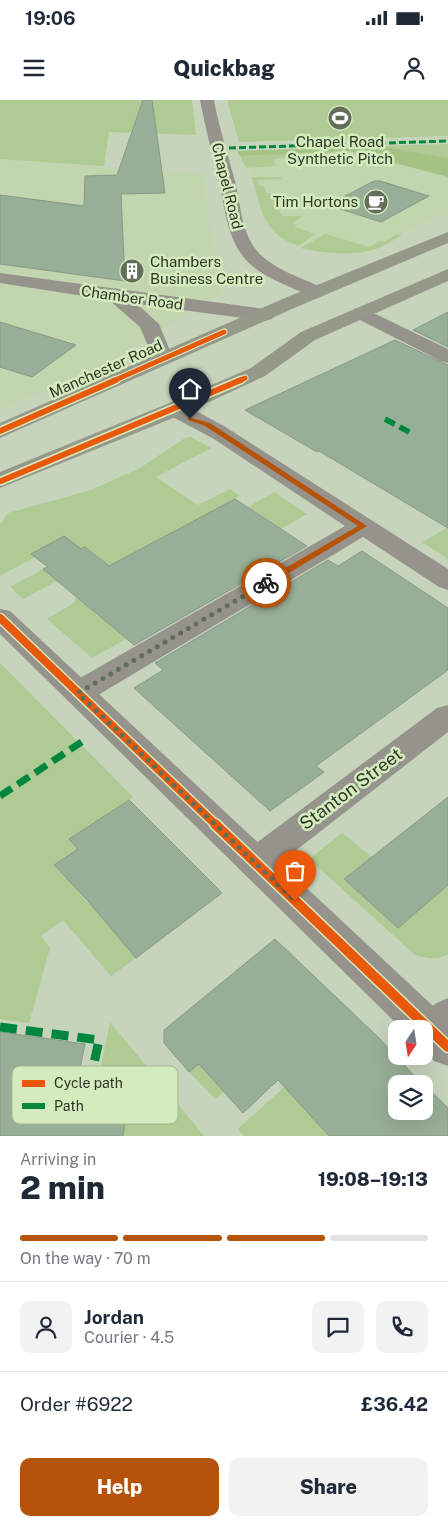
<!DOCTYPE html>
<meta charset="utf-8">
<style>
:root{--surface:#fff;--page:#f2f2f3;--text:#1f2937;--muted:#747a83;--line:#e0e1e3;--accent:#b45309}
body{margin:0;font-family:"Public Sans",sans-serif;background:var(--page);color:var(--text);height:100vh;display:flex;flex-direction:column;font-size:19px;white-space:nowrap}
*{box-sizing:border-box;margin:0}
p{font-size:16px;color:var(--muted)}
.icon{flex:none;width:28px;height:28px;fill:none;stroke:currentColor;stroke-width:2;stroke-linecap:round;stroke-linejoin:round}
.map{position:relative;height:1036px;overflow:hidden}
.side{display:flex;flex-direction:column;background:var(--surface);flex:1}
.side>*{flex:none}
.needle{width:32px;rotate:192deg}
.tools{position:absolute;left:388px;top:920px;display:grid;gap:10px}
.tools a{display:grid;place-items:center;width:45px;height:45px;border-radius:10px;background:var(--surface);box-shadow:0 5px 20px #0002;font-size:25px}
.pin{position:absolute;display:grid;place-items:center;width:42px;height:42px;color:#fff;margin:-51px -21px;border-radius:50% 50% 50% 0;rotate:-45deg;box-shadow:0 0 5px #0007}
.pin .icon{rotate:45deg}
.courier{position:absolute;display:grid;place-items:center;width:50px;height:50px;margin:-25px;border:4px solid #b45309;border-radius:50%;background:#fff;color:#222;box-shadow:0 1px 6px #0007}
.headline em{font-style:normal;font-weight:800}
.headline div{display:flex;flex-direction:column-reverse}
.headline{display:flex;align-items:center;justify-content:space-between;height:85px;padding:0 20px}
h1{font-size:32px;font-weight:800;line-height:38px}
.bar{display:grid;grid-template-columns:repeat(4,1fr);gap:8px 5px;align-content:center;height:60px;padding:0 20px}
.bar i{height:6px;border-radius:4px;background:var(--line)}
.bar .current{background:var(--accent)}
.bar p{grid-column:span 4}
.line{display:flex;align-items:center;gap:12px;padding:0 20px;border-top:1px solid var(--line)}
.line div{flex:1}
.round{display:grid;place-items:center;flex:none;width:52px;height:52px;border-radius:10px;background:var(--page)}
.action{display:flex;gap:10px;margin-top:auto;padding:10px 20px}
.action a{flex:1;height:58px;border-radius:10px;background:var(--accent);color:#fff;font-size:20px;font-weight:800;line-height:58px;text-align:center}
.action a+a{background:var(--page);color:var(--text)}
.status{display:flex;justify-content:space-between;align-items:center;height:35px;padding:0 25px;background:var(--surface);direction:ltr}
.status svg{height:14px;fill:currentColor}
header{display:flex;justify-content:space-between;align-items:center;height:65px;padding:0 20px;background:var(--surface);font-size:22px;font-weight:800}
.map>svg:first-child{display:block}
.built{fill:#c1d5ae}
.green{fill:#afca92}
.forest{fill:#a4c283}
.building{fill:#98af97;stroke:#8a9887}
.lines{fill:none;stroke-linecap:round;stroke-linejoin:round}
.minor{fill:#96938c;fill-rule:evenodd}
.tertiary{fill:#96938c;fill-rule:evenodd}
.trunk{fill:#96988a;fill-rule:evenodd}
.quiet-far3{stroke:#00873e;stroke-width:3;stroke-dasharray:7 3;stroke-linecap:butt}
.quiet-far2{stroke:#00873e;stroke-width:5.5;stroke-dasharray:11 5.5;stroke-linecap:butt}
.quiet-far1{stroke:#00873e;stroke-width:7;stroke-dasharray:14 7;stroke-linecap:butt}
.quiet{stroke:#00873e;stroke-width:9;stroke-dasharray:17 9;stroke-linecap:butt}
.cycleway-far3-casing{stroke:#d4ebbe;stroke-width:7}
.cycleway-far2-casing{stroke:#d4ebbe;stroke-width:9}
.cycleway-far1-casing{stroke:#d4ebbe;stroke-width:11}
.cycleway-casing{stroke:#d4ebbe;stroke-width:13}
.cycleway-far3{stroke:#e8590c;stroke-width:5}
.cycleway-far2{stroke:#e8590c;stroke-width:6}
.cycleway-far1{stroke:#e8590c;stroke-width:8}
.cycleway{stroke:#e8590c;stroke-width:10}
.route{fill:#b45309}
.done{stroke:#636d5a;stroke-width:5;stroke-dasharray:0 9}
.labels{text-anchor:middle;stroke-width:5;stroke-linejoin:round;paint-order:stroke}
.far-poi-label{font-size:15px;fill:#2d3625;stroke:#d4ebbe}
.far-street-label{font-size:15px;fill:#2d3625;stroke:#d4ebbe}
.street-label{font-size:18px;fill:#2d3625;stroke:#d4ebbe}
.key{fill:#d4ebbe;stroke:#a2b590;stroke-width:1}
.key-label{font-size:14px;fill:#2d3625}
</style>
<div class="status"><b>19:06</b><svg viewBox="0 0 49 12"><path d="M0 12V9h3v3zM5 12V6h3v6zM10 12V3h3v9zM15 12V0h3v12zM26 1h20v11H26zM47 4h2v5h-2z"/></svg></div>
<header><svg class="icon" aria-label="menu" viewBox="0 0 24 24"><path d="M4 6h16M4 12h16M4 18h16"/></svg>Quickbag<svg class="icon" aria-label="person" viewBox="0 0 24 24"><circle cx="12" cy="8" r="4"/><path d="M4 21q1-7 8-7t8 7"/></svg></header>
<div class="map">
<svg width="448" height="1036" viewBox="0 0 448 1036">
<rect width="100%" height="100%" fill="#c7d4bc"/>
<!-- built -->
<g class="built">
<path d="M350 52 448 77V113L407 131 372 150 349 153 322 152 301 148 285 142 272 131 263 119 253 76 238 56Z"/>
<path d="M0 59 204 74 209 119 223 192 105 265 0 310Z"/>
</g>
<!-- green -->
<g class="green">
<path d="M0 0H192L196 35 109 32 104 66 0 59Z"/>
<path d="M227 0H448V36L239 42Z"/>
<path d="M448 44V58L380 46Z"/>
<path d="M349 51 273 59 276 66 246 68 240 56Z"/>
<path d="M252 77H280L282 79 257 80 260 86H264L266 93H270L282 116H300L302 117 291 123 298 125 294 127 315 134 298 146C263 133 261 109 252 77Z"/>
<path d="M325 134 369 147 380 141 384 142 397 134 402 135C395 139 388 144 381 147 357 157 326 154 301 148Z"/>
<path d="M191 337 211 348 156 377 198 405 230 389 240 396 69 490 62 485 103 461 86 447 81 449 64 437 31 454 35 457 0 476V425L8 413 91 390 140 368 185 338Z"/>
<path d="M274 392 307 414 281 429 248 407Z"/>
<path d="M447 428 448 429V459L422 442Z"/>
<path d="M43 469 57 481 23 499 10 487Z"/>
<path d="M76 497 124 538 126 539 92 558 47 519 74 503Z"/>
<path d="M0 563 133 697 69 739 78 749 53 765 65 779 91 762 98 770 74 786 87 802 116 782 120 838 136 858 111 876 63 820 41 836 50 848 29 923 0 919Z"/>
<path d="M342 733 372 757 344 780 398 827 448 785V854C439 861 426 858 415 855L309 759Z"/>
<path d="M110 922 204 1036H123L130 995 96 991Z"/>
<path d="M215 949 224 992 215 999 189 972Z"/>
<path d="M307 966 337 995 313 1018 329 1036H244L238 1029Z"/>
</g>
<!-- forest -->
<path class="forest" d="M380 46 448 58V77L349 51 240 56 237 51Z"/>
<!-- building -->
<g class="building">
<path d="M143 0H152L165 93 121 94 125 181 0 164V95L84 106 85 76 117 75Z"/>
<path d="M374 81H380L429 96 381 122 328 105Z"/>
<path d="M448 212V247L413 230Z"/>
<path d="M0 222 76 245 32 277 0 267Z"/>
<path d="M395 240 448 265V428L319 351 317 352 245 310Z"/>
<path d="M235 399 307 446 134 545 43 469 48 467 31 454 64 436 81 449 85 447 109 466Z"/>
<path d="M362 451 448 508V570L316 666 324 672 270 711 134 588 163 570 155 563 328 460 338 466Z"/>
<path d="M448 697V785L398 828 344 779Z"/>
<path d="M129 700 222 793 136 858 88 801 54 765 78 749 69 739Z"/>
<path d="M275 839 378 937 422 984H396V1011H424V985L448 1008V1036H329L278 980 243 1013 199 964 189 972 164 943V930Z"/>
<path d="M0 932 85 944 73 1003 89 990 130 995 123 1036H0Z"/>
</g>
<g class="lines">
<!-- minor -->
<g class="minor">
<path d="M361 207 448 249V263L441 261 354 217 351 213 354 209Z"/>
<path d="M175 302 183 304 224 326 448 469V490L439 487 363 437 88 601 78 604 68 601 63 593 68 585 345 426 214 339 167 314 164 309 167 304Z"/>
<path d="M448 605V632L267 773 255 778 243 773 238 763 243 753 437 608Z"/>
<path d="M448 898V943L432 951 424 947V929H414C421 913 432 904 448 898Z"/>
</g>
<!-- tertiary -->
<g class="tertiary">
<path d="M200 0H214C219 28 228 54 235 81 241 105 241 134 259 153 275 170 302 178 323 188L325 192 323 196 316 198 309 196C289 185 262 178 246 160 225 136 225 104 217 74 211 49 205 26 200 0Z"/>
<path d="M0 173 265 209 272 211 275 215 272 219 265 221 137 204 159 224 173 258 170 262 163 264 156 262 153 258 140 227 109 200 0 183Z"/>
<path d="M0 509 10 511 448 920V966L434 961 424 950V929H402L0 534Z"/>
</g>
<!-- trunk -->
<g class="trunk">
<path d="M448 132V143L299 206 0 338V323L285 198Z"/>
<path d="M448 169V181L315 240 265 276 183 314 0 388V372L167 304 251 268 301 232Z"/>
</g>
<!-- quiet-far3 -->
<path class="quiet-far3" d="M229 48 448 41"/>
<!-- quiet-far2 -->
<path class="quiet-far2" d="M385 319 411 333"/>
<!-- quiet-far1 -->
<path class="quiet-far1" d="M0 696 86 639"/>
<!-- quiet -->
<path class="quiet" d="M0 927 99 940 91 978 78 976"/>
<defs>
<g id="cycleway-far3">
<path d="M113 281 224 232"/>
<path d="M238 281 245 278"/>
</g>
<g id="cycleway-far2">
<path d="M0 331 116 280"/>
<path d="M1 381 241 280"/>
</g>
<path id="cycleway-far1" d="M0 518 216 725"/>
<path id="cycleway" d="M215 724 448 947"/>
</defs>
<!-- cycleway-far3 casing -->
<use href="#cycleway-far3" class="cycleway-far3-casing"/>
<!-- cycleway-far2 casing -->
<use href="#cycleway-far2" class="cycleway-far2-casing"/>
<!-- cycleway-far1 casing -->
<use href="#cycleway-far1" class="cycleway-far1-casing"/>
<!-- cycleway casing -->
<use href="#cycleway" class="cycleway-casing"/>
<!-- cycleway-far3 -->
<use href="#cycleway-far3" class="cycleway-far3"/>
<!-- cycleway-far2 -->
<use href="#cycleway-far2" class="cycleway-far2"/>
<!-- cycleway-far1 -->
<use href="#cycleway-far1" class="cycleway-far1"/>
<!-- cycleway -->
<use href="#cycleway" class="cycleway"/>
</g>
<!-- route -->
<path class="route" d="M188 317 210 323 367 426 269 485H263V481L358 426 205 326 188 320Z"/>
<g class="lines">
<!-- done -->
<path class="done" d="M266 483 78 593 295 801"/>
</g>
<!-- icons -->
<defs>
<symbol id="stadium-disc" viewBox="-11 -11 22 22"><circle r="9.5" fill="#636d5a" stroke="#d4ebbe"/><path d="M0-5a6.5 5 0 1 0 0 10a6.5 5 0 1 0 0-10ZM-3.5-1.8h7v3.6h-7Z" fill="#fff"/></symbol>
<symbol id="cafe-disc" viewBox="-11 -11 22 22"><circle r="9.5" fill="#636d5a" stroke="#d4ebbe"/><path d="M-5.5-4.5H6V0H3Q3 3.5 0 3.5H-2.5Q-5.5 3.5-5.5 0ZM3-3.2v2h1.7v-2ZM-6 4.5H4V6H-6Z" fill="#fff"/></symbol>
<symbol id="building-disc" viewBox="-11 -11 22 22"><circle r="9.5" fill="#636d5a" stroke="#d4ebbe"/><path d="M-4-6H4V6H1V3H-1V6H-4ZM-2.5-4.3h1.7v1.8h-1.7ZM.8-4.3h1.7v1.8H.8ZM-2.5-1h1.7V.8h-1.7ZM.8-1h1.7V.8H.8Z" fill="#fff"/></symbol>
</defs>
<g fill-rule="evenodd">
<use href="#stadium-disc" x="326" y="4" width="28" height="28"/>
<use href="#cafe-disc" x="362" y="88" width="28" height="28"/>
<use href="#building-disc" x="118" y="157" width="28" height="28"/>
</g>
<g class="labels">
<!-- far-poi labels -->
<g class="far-poi-label">
<text x="340" y="47">Chapel Road<tspan x="340" dy="17">Synthetic Pitch</tspan></text>
<text x="358" y="107" text-anchor="end">Tim Hortons</text>
<text x="150" y="167" text-anchor="start">Chambers<tspan x="150" dy="17">Business Centre</tspan></text>
</g>
<!-- far-street labels -->
<g class="far-street-label">
<text transform="translate(227 86) rotate(76)" y="5">Chapel Road</text>
<text transform="translate(132 198) rotate(8)" y="5">Chamber Road</text>
<text transform="translate(106 269) rotate(-24)" y="5">Manchester Road</text>
</g>
<!-- street labels -->
<g class="street-label">
<text transform="translate(351 689) rotate(-37)" y="6">Stanton Street</text>
</g>
</g>
<!-- legend -->
<rect x="12" y="966" width="166" height="58" rx="8" class="key"/>
<rect x="22" y="980" width="23" height="7" fill="#e8590c"/>
<rect x="22" y="1003" width="23" height="6" fill="#00873e"/>
<g class="key-label">
<text x="54" y="988">Cycle path</text>
<text x="54" y="1011">Path</text>
</g>
</svg>
<div class="tools">
<a><svg class="needle" viewBox="-14 -14 28 28"><path d="M0-13l5 13h-10z" fill="#e53935"/><path d="M0 13l5-13h-10z" fill="#747a83"/></svg></a>
<a><svg class="icon" aria-label="layers" viewBox="0 0 24 24"><path d="M12 4l9 5-9 5-9-5zM3 14l9 5 9-5"/></svg></a>
</div>
<div class="pin" style="left:295px;top:801px;background:#ea580c"><svg class="icon" aria-label="bag" viewBox="0 0 24 24"><path d="M5 8h14l-1 12H6zM9 8a3 3 0 0 1 6 0"/></svg></div>
<div class="pin" style="left:190px;top:319px;background:#1f2937"><svg class="icon" aria-label="home" viewBox="0 0 24 24"><path d="M3 11l9-7 9 7M6 9v11h12V9"/></svg></div>
<div class="courier" style="left:266px;top:483px"><svg class="icon" aria-label="bike" viewBox="0 0 24 24"><circle cx="6" cy="16" r="4"/><circle cx="18" cy="16" r="4"/><path d="M6 16l4-8h5l3 8M10 8l3 8H6M13 5h3"/></svg></div>
</div>
<section class="side">
<div class="headline"><div><h1>2 min</h1><p>Arriving in</p></div><em>19:08–19:13</em></div>
<div class="bar"><i class="current"></i><i class="current"></i><i class="current"></i><i></i><p>On the way · 70 m</p></div>
<div class="line" style="height:90px"><a class="round"><svg class="icon" aria-label="person" viewBox="0 0 24 24"><circle cx="12" cy="8" r="4"/><path d="M4 21q1-7 8-7t8 7"/></svg></a><div><b>Jordan</b><p>Courier · 4.5</p></div><a class="round"><svg class="icon" aria-label="chat" viewBox="0 0 24 24"><path d="M4 5h16v11H9l-5 4z"/></svg></a><a class="round"><svg class="icon" aria-label="phone" viewBox="0 0 24 24"><path d="M5 4h4l2 5-3 2q2 4 5 5l2-3 5 2v4C11 20 4 13 5 4z"/></svg></a></div>
<div class="line" style="height:65px"><div>Order #6922</div><b>£36.42</b></div>
<div class="action"><a>Help</a><a>Share</a></div>
</section>
